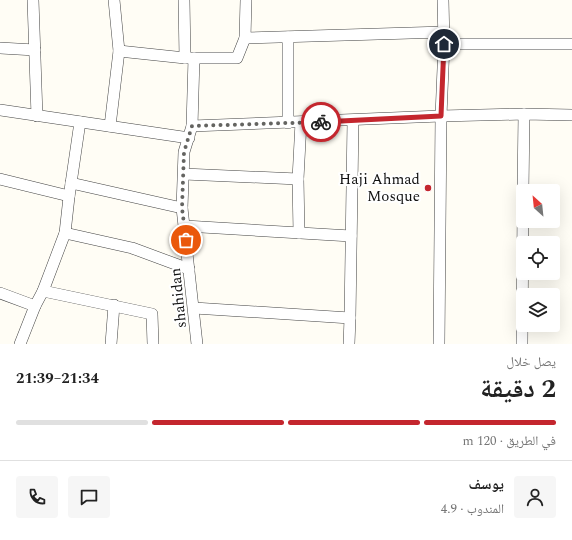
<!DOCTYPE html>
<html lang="ar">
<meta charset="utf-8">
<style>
:root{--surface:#fff;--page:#f6f6f6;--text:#222;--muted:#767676;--line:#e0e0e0;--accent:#c4262e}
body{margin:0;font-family:Spectral,"Noto Naskh Arabic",serif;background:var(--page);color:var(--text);direction:rtl;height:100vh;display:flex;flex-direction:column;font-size:15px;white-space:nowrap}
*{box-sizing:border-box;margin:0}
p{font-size:13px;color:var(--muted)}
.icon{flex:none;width:22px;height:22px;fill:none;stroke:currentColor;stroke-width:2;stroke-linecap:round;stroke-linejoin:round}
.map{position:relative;height:344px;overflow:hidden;direction:ltr}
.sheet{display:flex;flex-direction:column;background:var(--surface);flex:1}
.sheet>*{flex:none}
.needle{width:26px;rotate:333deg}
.tools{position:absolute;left:516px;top:184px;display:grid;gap:8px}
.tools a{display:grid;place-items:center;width:44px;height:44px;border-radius:4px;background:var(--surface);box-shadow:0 4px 16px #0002;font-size:20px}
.pin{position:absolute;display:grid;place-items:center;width:34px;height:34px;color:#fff;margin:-17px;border:2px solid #fff;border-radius:50%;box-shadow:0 1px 4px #0007}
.courier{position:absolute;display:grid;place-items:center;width:40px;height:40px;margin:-20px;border:3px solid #c4262e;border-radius:50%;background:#fff;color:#222;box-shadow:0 1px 5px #0007}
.headline em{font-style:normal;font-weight:700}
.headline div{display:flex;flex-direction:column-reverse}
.headline{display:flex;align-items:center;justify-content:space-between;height:68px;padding:0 16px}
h1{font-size:26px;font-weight:700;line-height:30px}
.bar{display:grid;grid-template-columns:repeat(4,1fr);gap:6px 4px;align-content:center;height:48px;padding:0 16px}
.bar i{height:5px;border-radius:3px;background:var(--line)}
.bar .on{background:var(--accent)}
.bar p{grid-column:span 4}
.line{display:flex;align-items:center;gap:10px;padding:0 16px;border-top:1px solid var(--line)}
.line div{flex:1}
.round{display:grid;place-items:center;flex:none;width:42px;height:42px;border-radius:4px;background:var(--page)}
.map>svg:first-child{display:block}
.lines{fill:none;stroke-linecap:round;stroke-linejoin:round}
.street-casing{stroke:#444;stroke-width:12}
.street{stroke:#fff;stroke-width:11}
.done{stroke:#646461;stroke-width:4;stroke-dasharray:0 7.2}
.route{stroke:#c4262e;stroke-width:5}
.poi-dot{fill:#c4262e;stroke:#fff;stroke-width:1.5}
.labels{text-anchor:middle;stroke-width:4;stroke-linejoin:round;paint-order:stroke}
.poi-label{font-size:15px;fill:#111;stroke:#fff;text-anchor:end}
.street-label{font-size:15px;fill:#111;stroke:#fff}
</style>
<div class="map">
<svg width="572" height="344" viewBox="0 0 572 344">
<rect width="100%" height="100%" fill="#fffdf5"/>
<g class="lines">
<defs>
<g id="street">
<path d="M33 0 37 116"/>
<path d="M184 0 185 58"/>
<path d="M245 38 444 32"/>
<path d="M444 44H572"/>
<path d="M0 48 35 50"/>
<path d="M119 51 185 58H237L245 38 246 0"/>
<path d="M194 58 192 126 184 152 182 208 197 344"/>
<path d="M0 110 189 138"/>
<path d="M288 123V37"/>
<path d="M110 126 119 51 114 0"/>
<path d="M192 126 441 116 524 114 572 115"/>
<path d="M184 174 298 179"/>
<path d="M0 179 69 196"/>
<path d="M71 183 182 208"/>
<path d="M523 191 524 114"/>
<path d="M185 226 351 236"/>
<path d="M65 233 132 248 189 269"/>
<path d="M299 233 298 179 301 122"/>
<path d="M43 291 152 314 153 344"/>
<path d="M0 293 35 306"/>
<path d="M194 308 350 318 349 344"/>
<path d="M350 318 353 121"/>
<path d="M20 344 35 306 43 291 65 233 69 197 80 122"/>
<path d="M111 344 114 305"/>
<path d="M439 344 441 116 444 44 443 0"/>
<path d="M522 344 523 208"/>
</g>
</defs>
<!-- street casing -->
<use href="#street" class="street-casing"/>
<!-- street -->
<use href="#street" class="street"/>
</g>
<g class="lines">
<!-- done -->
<path class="done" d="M186 240 182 208 184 152 192 126 321 122"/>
<!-- route -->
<path class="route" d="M321 122 441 116 444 44"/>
</g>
<!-- markers -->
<circle class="poi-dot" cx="428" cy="188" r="4"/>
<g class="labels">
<!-- poi labels -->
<g class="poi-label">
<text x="420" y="184">Haji Ahmad<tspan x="420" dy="17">Mosque</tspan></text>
</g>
<!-- street labels -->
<g class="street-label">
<text transform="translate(178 298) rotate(-96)" y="5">shahidan</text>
</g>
</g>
</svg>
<div class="tools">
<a><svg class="needle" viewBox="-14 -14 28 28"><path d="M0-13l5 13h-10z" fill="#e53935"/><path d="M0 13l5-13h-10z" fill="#767676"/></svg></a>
<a><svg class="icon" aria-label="locate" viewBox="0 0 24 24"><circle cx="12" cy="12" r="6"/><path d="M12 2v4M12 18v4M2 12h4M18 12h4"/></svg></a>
<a><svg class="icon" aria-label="layers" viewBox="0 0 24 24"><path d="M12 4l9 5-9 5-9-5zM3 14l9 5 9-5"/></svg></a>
</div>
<div class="pin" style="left:186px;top:240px;background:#ea580c"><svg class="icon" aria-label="bag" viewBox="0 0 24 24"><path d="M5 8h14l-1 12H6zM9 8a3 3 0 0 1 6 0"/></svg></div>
<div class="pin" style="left:444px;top:44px;background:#1f2937"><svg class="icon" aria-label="home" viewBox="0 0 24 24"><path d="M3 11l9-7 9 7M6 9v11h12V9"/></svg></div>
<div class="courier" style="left:321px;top:122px"><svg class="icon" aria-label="bike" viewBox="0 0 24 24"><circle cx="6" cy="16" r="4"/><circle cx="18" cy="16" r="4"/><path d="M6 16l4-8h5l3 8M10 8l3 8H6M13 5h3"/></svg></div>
</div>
<section class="sheet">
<div class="headline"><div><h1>2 دقيقة</h1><p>يصل خلال</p></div><em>21:34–21:39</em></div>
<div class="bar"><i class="on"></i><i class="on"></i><i class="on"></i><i></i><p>في الطريق · 120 m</p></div>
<div class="line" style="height:72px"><a class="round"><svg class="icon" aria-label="person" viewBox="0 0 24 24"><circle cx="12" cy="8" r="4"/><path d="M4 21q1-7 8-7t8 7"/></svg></a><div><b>يوسف</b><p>المندوب · 4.9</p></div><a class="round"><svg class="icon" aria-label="chat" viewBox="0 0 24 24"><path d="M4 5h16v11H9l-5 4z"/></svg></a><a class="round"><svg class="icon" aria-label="phone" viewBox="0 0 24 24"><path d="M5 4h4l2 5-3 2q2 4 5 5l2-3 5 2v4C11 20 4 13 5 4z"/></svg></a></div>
</section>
